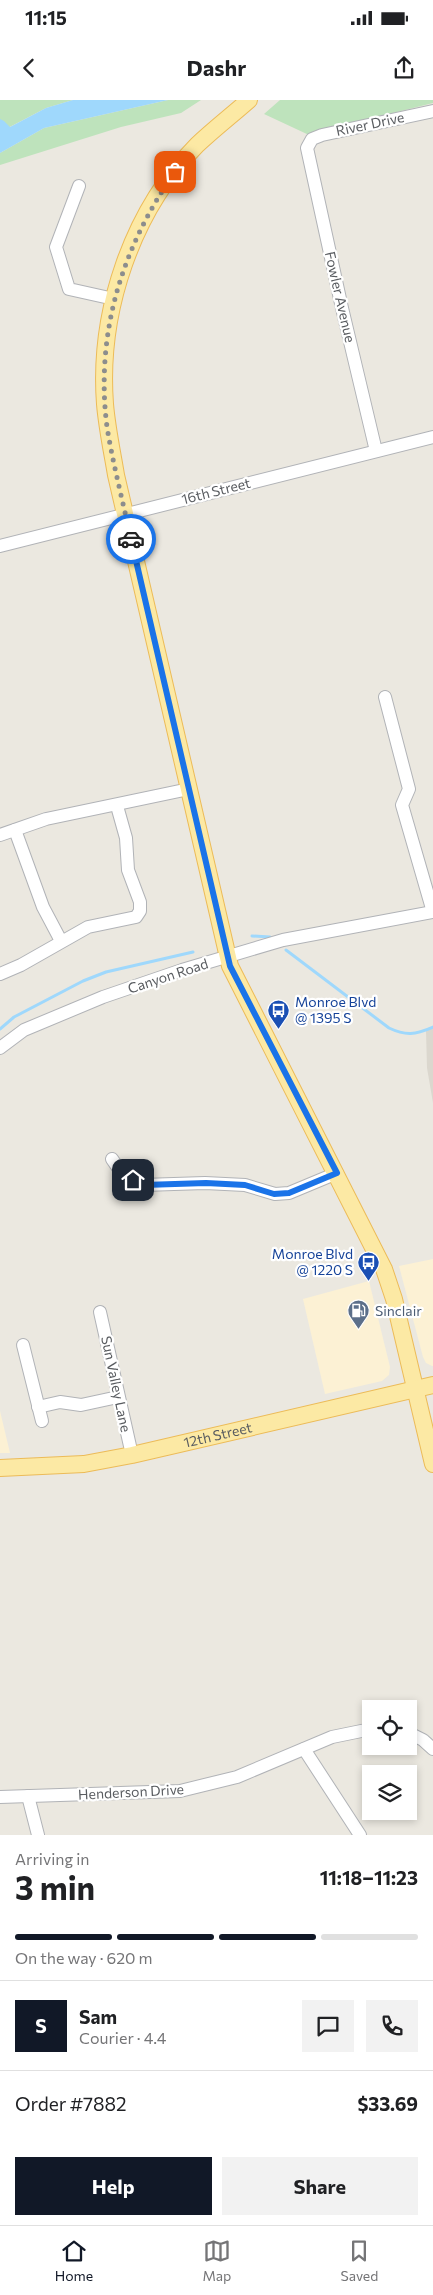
<!DOCTYPE html>
<meta charset="utf-8">
<style>
:root{--surface:#fff;--page:#f2f2f2;--text:#202124;--muted:#757577;--line:#e0e0e0;--accent:#111827}
body{margin:0;font-family:Commissioner,sans-serif;background:var(--page);color:var(--text);height:100vh;display:flex;flex-direction:column;font-size:19px;white-space:nowrap}
*{box-sizing:border-box;margin:0}
p{font-size:16px;color:var(--muted)}
.icon{flex:none;width:28px;height:28px;fill:none;stroke:currentColor;stroke-width:2;stroke-linecap:round;stroke-linejoin:round}
.map{position:relative;height:1735px;overflow:hidden}
.details{display:flex;flex-direction:column;background:var(--surface);flex:1}
.details>*{flex:none}
.controls{position:absolute;left:362px;top:1600px;display:grid;gap:10px}
.controls a{display:grid;place-items:center;width:55px;height:55px;border-radius:0px;background:var(--surface);box-shadow:0 2px 8px #0003;font-size:25px}
.pin{position:absolute;display:grid;place-items:center;width:42px;height:42px;color:#fff;margin:-21px;border-radius:10px;box-shadow:0 2px 8px #0006}
.courier{position:absolute;display:grid;place-items:center;width:50px;height:50px;margin:-25px;border:4px solid #1a73e8;border-radius:50%;background:#fff;color:#222;box-shadow:0 1px 6px #0007}
.overview em{font-style:normal;font-weight:700}
.overview div{display:flex;flex-direction:column-reverse}
.overview{display:flex;align-items:center;justify-content:space-between;height:85px;padding:0 15px}
h1{font-size:32px;font-weight:700;line-height:38px}
.bar{display:grid;grid-template-columns:repeat(4,1fr);gap:8px 5px;align-content:center;height:60px;padding:0 15px}
.bar i{height:6px;border-radius:4px;background:var(--line)}
.bar .on{background:var(--accent)}
.bar p{grid-column:span 4}
.line{display:flex;align-items:center;gap:12px;padding:0 15px;border-top:1px solid var(--line)}
.line div{flex:1}
.round{display:grid;place-items:center;flex:none;width:52px;height:52px;border-radius:0px;background:var(--page)}
.action{display:flex;gap:10px;margin-top:auto;padding:10px 15px}
.action a{flex:1;height:58px;border-radius:0px;background:var(--accent);color:#fff;font-size:20px;font-weight:700;line-height:58px;text-align:center}
.action a+a{background:var(--page);color:var(--text)}
.status{display:flex;justify-content:space-between;align-items:center;height:35px;padding:0 25px;background:var(--surface);direction:ltr}
.status svg{height:14px;fill:currentColor}
header{display:flex;justify-content:space-between;align-items:center;height:65px;padding:0 15px;background:var(--surface);font-size:22px;font-weight:700}
.tab-bar{display:flex;justify-content:space-around;align-items:center;height:70px;border-top:1px solid var(--line);background:var(--surface);font-size:14px;color:var(--muted)}
.tab-bar a{display:grid;justify-items:center;gap:2px}
.tab-bar .on{color:var(--accent)}
.map>svg:first-child{display:block}
.commercial{fill:#fcf1d4}
.education{fill:#dbd7ce}
.green{fill:#bee3bc}
.water{fill:#9fd8fc}
.lines{fill:none;stroke-linecap:round;stroke-linejoin:round}
.stream{stroke:#9fd8fc;stroke-width:3}
.minor-casing{stroke:#b1b3b7;stroke-width:14}
.major-casing{stroke:#ecbb58;stroke-width:18}
.minor{stroke:#fff;stroke-width:12}
.major{stroke:#fce9a4;stroke-width:16}
.done{stroke:#8c8d8d;stroke-width:5;stroke-dasharray:0 9}
.route{stroke:#1a73e8;stroke-width:6}
.labels{text-anchor:middle;stroke-width:4.5;stroke-linejoin:round;paint-order:stroke}
.street-label{font-size:14px;fill:#595c60;stroke:#fff}
.transit-label{font-size:14px;fill:#164399;stroke:#fff;text-anchor:start}
.service-label{font-size:14px;fill:#4e5e75;stroke:#fff;text-anchor:start}
</style>
<div class="status"><b>11:15</b><svg viewBox="0 0 49 12"><path d="M0 12V9h3v3zM5 12V6h3v6zM10 12V3h3v9zM15 12V0h3v12zM26 1h20v11H26zM47 4h2v5h-2z"/></svg></div>
<header><svg class="icon" aria-label="back" viewBox="0 0 24 24"><path d="M15 5l-7 7 7 7"/></svg>Dashr<svg class="icon" aria-label="share" viewBox="0 0 24 24"><path d="M12 15V3M7 8l5-5 5 5M5 13v7h14v-7"/></svg></header>
<div class="map">
<svg width="433" height="1735" viewBox="0 0 433 1735">
<rect width="100%" height="100%" fill="#ebe8e0"/>
<!-- commercial -->
<g class="commercial">
<path d="M433 1159V1266H432L426 1263 423 1257 399 1166Z"/>
<path d="M369 1181 390 1267 389 1275 382 1281 325 1294 303 1199Z"/>
<path d="M0 1311 10 1353H0Z"/>
</g>
<!-- education -->
<path class="education" d="M433 928V1003L427 968 426 931Z"/>
<!-- green -->
<g class="green">
<path d="M0 0H73L46 8 0 32Z"/>
<path d="M168 0H201L181 13 121 27 0 65V53L44 28Z"/>
<path d="M280 0H433V3L317 32 309 35 264 14Z"/>
</g>
<!-- water -->
<path class="water" d="M73 0H168L44 28 0 53V19L4 21 10 27 46 8Z"/>
<g class="lines">
<!-- stream -->
<g class="stream">
<path d="M252 836 270 837"/>
<path d="M286 850 389 928C406 936 415 935 433 927"/>
<path d="M0 929 14 917 83 881 106 872 193 852"/>
</g>
<defs>
<g id="minor">
<path d="M79 86 56 147 69 189 114 199"/>
<path d="M376 351 342 208 307 48 312 39 322 35 433 11"/>
<path d="M0 446 433 337"/>
<path d="M385 597 409 689 402 705 433 812"/>
<path d="M15 730 43 807 61 841"/>
<path d="M0 735 46 719 189 689"/>
<path d="M0 874 21 865 88 827 136 817 140 811V802L128 770 126 738 117 706"/>
<path d="M0 948 24 930 103 897 182 870 283 840 433 812"/>
<path d="M112 1059 123 1075 143 1085 205 1083 245 1085 275 1094 289 1093 337 1073"/>
<path d="M100 1212 132 1355"/>
<path d="M23 1245 42 1321"/>
<path d="M38 1307 60 1302 81 1305 118 1297"/>
<path d="M409 1633 423 1640 433 1649"/>
<path d="M304 1649 360 1735"/>
<path d="M28 1696 38 1735"/>
<path d="M0 1697 180 1691 237 1677 332 1637 371 1629"/>
</g>
<g id="major">
<path d="M249 0C232 15 214 29 197 45 132 111 98 211 105 304 107 328 112 351 116 375L230 866 384 1169 394 1199 433 1364"/>
<path id="s1" d="M0 1368 84 1364 132 1355 433 1285"/>
</g>
</defs>
<!-- minor casing -->
<use href="#minor" class="minor-casing"/>
<!-- major casing -->
<use href="#major" class="major-casing"/>
<!-- minor -->
<use href="#minor" class="minor"/>
<!-- major -->
<use href="#major" class="major"/>
</g>
<g class="lines">
<!-- done -->
<path class="done" d="M131 439C123 402 113 364 107 327 95 234 122 147 175 72"/>
<!-- route -->
<path class="route" d="M131 439 230 866 337 1073 289 1093 274 1094 245 1085 206 1083 144 1085 133 1080"/>
</g>
<!-- icons -->
<defs>
<symbol id="bus-pin" viewBox="-11 -11 22 30"><path d="M0 17L-7.5 6A9.5 9.5 0 1 1 7.5 6Z" fill="#1a4fb4" stroke="#fff"/><path d="M-5-6H5V4H4V6H2V4H-2V6H-4V4H-5ZM-3.5-4V0h7V-4ZM-3.5 1.2v1.5H-2V1.2ZM2 1.2v1.5H3.5V1.2Z" fill="#fff"/></symbol>
<symbol id="fuel-pin" viewBox="-11 -11 22 30"><path d="M0 17L-7.5 6A9.5 9.5 0 1 1 7.5 6Z" fill="#5c6f8a" stroke="#fff"/><path d="M-5.5-6h7V0h2V4h1.3V-2.5L3-4.5l.8-.8L6-3V5H2.5V1h-1V6h-7ZM-4.2-4.7v3.2H.2V-4.7Z" fill="#fff"/></symbol>
</defs>
<g fill-rule="evenodd">
<use href="#bus-pin" x="266" y="898" width="25" height="34"/>
<use href="#bus-pin" x="356" y="1150" width="25" height="34"/>
<use href="#fuel-pin" x="346" y="1198" width="25" height="34"/>
</g>
<g class="labels">
<!-- street labels -->
<g class="street-label">
<text transform="translate(370 24) rotate(-12)" y="5">River Drive</text>
<text transform="translate(340 197) rotate(77)" y="5">Fowler Avenue</text>
<text transform="translate(216 391) rotate(-14)" y="5">16th Street</text>
<text transform="translate(168 876) rotate(-18)" y="5">Canyon Road</text>
<text transform="translate(116 1284) rotate(78)" y="5">Sun Valley Lane</text>
<text dy="5" stroke="none"><textPath href="#s1" startOffset="221">12th Street</textPath></text>
<text transform="translate(131 1692) rotate(-3)" y="5">Henderson Drive</text>
</g>
<!-- transit labels -->
<g class="transit-label">
<text x="295" y="907">Monroe Blvd<tspan x="295" dy="16">@ 1395 S</tspan></text>
<text x="353" y="1159" text-anchor="end">Monroe Blvd<tspan x="353" dy="16">@ 1220 S</tspan></text>
</g>
<!-- service labels -->
<g class="service-label">
<text x="375" y="1216">Sinclair</text>
</g>
</g>
</svg>
<div class="controls">
<a><svg class="icon" aria-label="locate" viewBox="0 0 24 24"><circle cx="12" cy="12" r="6"/><path d="M12 2v4M12 18v4M2 12h4M18 12h4"/></svg></a>
<a><svg class="icon" aria-label="layers" viewBox="0 0 24 24"><path d="M12 4l9 5-9 5-9-5zM3 14l9 5 9-5"/></svg></a>
</div>
<div class="pin" style="left:175px;top:72px;background:#ea580c"><svg class="icon" aria-label="bag" viewBox="0 0 24 24"><path d="M5 8h14l-1 12H6zM9 8a3 3 0 0 1 6 0"/></svg></div>
<div class="pin" style="left:133px;top:1080px;background:#1f2937"><svg class="icon" aria-label="home" viewBox="0 0 24 24"><path d="M3 11l9-7 9 7M6 9v11h12V9"/></svg></div>
<div class="courier" style="left:131px;top:439px"><svg class="icon" aria-label="car" viewBox="0 0 24 24"><path d="M5 17H2v-5l4-1 3-4h7l3 4 3 1v5h-3M9 17h6M6 11h13"/><circle cx="7" cy="17" r="2"/><circle cx="17" cy="17" r="2"/></svg></div>
</div>
<section class="details">
<div class="overview"><div><h1>3 min</h1><p>Arriving in</p></div><em>11:18–11:23</em></div>
<div class="bar"><i class="on"></i><i class="on"></i><i class="on"></i><i></i><p>On the way · 620 m</p></div>
<div class="line" style="height:90px"><b class="round" style="background:var(--accent);color:#fff">S</b><div><b>Sam</b><p>Courier · 4.4</p></div><a class="round"><svg class="icon" aria-label="chat" viewBox="0 0 24 24"><path d="M4 5h16v11H9l-5 4z"/></svg></a><a class="round"><svg class="icon" aria-label="phone" viewBox="0 0 24 24"><path d="M5 4h4l2 5-3 2q2 4 5 5l2-3 5 2v4C11 20 4 13 5 4z"/></svg></a></div>
<div class="line" style="height:65px"><div>Order #7882</div><b>$33.69</b></div>
<div class="action"><a>Help</a><a>Share</a></div>
</section>
<nav class="tab-bar">
<a class="on"><svg class="icon" aria-label="home" viewBox="0 0 24 24"><path d="M3 11l9-7 9 7M6 9v11h12V9"/></svg>Home</a>
<a><svg class="icon" aria-label="map" viewBox="0 0 24 24"><path d="M3 6l6-2 6 2 6-2v14l-6 2-6-2-6 2zM9 4v14M15 6v14"/></svg>Map</a>
<a><svg class="icon" aria-label="saved" viewBox="0 0 24 24"><path d="M7 4h10v16l-5-4-5 4z"/></svg>Saved</a>
</nav>
